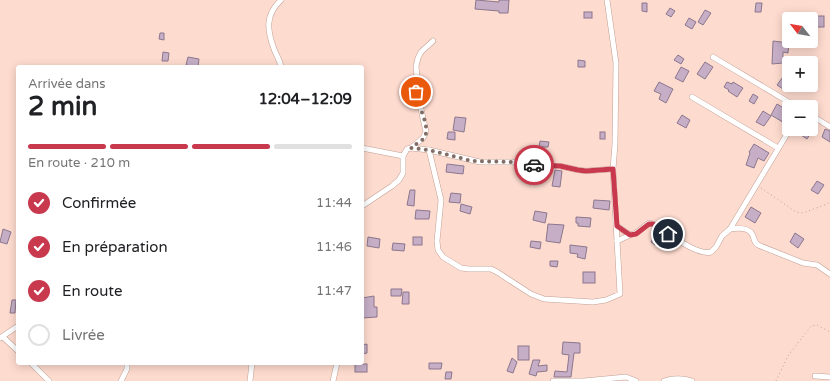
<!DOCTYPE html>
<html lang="fr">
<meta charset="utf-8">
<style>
:root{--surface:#fff;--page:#f2f2f2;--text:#202124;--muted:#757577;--line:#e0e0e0;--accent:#c9394d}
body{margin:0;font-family:"Varela Round",sans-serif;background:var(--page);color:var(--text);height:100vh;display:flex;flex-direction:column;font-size:15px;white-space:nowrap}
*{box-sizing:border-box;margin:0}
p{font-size:13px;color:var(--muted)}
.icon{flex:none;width:22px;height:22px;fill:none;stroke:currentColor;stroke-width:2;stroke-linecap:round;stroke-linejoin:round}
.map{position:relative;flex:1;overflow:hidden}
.sheet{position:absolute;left:16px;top:65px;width:348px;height:300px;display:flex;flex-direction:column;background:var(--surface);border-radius:4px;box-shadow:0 2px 10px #0003}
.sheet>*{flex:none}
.needle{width:26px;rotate:301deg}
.tools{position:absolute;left:782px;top:12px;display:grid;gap:8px}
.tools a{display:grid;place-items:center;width:36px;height:36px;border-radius:4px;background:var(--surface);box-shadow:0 2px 10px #0003;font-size:20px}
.pin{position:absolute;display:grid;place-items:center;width:34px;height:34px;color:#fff;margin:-17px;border:2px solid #fff;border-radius:50%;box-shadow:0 1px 4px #0007}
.courier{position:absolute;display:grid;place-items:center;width:40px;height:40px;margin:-20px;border:3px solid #c9394d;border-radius:50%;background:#fff;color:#222;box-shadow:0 1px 5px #0007}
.head em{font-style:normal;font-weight:700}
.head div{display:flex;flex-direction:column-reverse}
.head{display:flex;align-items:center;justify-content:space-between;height:68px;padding:0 12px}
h1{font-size:26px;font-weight:700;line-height:30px}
.bar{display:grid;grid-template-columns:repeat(4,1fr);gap:6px 4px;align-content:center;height:48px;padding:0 12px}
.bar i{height:5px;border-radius:3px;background:var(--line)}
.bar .active{background:var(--accent)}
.bar p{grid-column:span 4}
ol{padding:0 12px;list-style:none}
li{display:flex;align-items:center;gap:12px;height:44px}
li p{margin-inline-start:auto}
li .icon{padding:4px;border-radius:50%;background:var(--accent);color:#fff;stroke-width:4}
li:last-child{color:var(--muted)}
li i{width:22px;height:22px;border:2px solid var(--line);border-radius:50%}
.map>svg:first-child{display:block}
.building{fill:#c5aec6;stroke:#8c778d}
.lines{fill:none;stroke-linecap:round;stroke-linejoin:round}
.street-casing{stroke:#c1a095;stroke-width:6}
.path{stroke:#bca197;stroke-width:1;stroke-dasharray:1 3;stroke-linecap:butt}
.street{stroke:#fff;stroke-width:5}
.done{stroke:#826e66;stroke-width:4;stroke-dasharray:0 7.2}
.route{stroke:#c9394d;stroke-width:5}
</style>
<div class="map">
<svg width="830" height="381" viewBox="0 0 830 381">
<rect width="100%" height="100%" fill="#fedbcf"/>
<!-- building -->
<g class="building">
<path d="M476 0 499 2V0H509L508 13H499V11L475 9Z"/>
<path d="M642 3H647V12L642 11Z"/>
<path d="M756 3H762L761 12H755Z"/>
<path d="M670 8 675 11 671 17 666 14Z"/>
<path d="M705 10 711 13 703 25 698 22Z"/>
<rect x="584" y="12" width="8" height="6"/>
<rect x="815" y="16" width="9" height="11"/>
<path d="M689 18 696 22 692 29 685 25Z"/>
<path d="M160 33H164V40L159 39Z"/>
<path d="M773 41 789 43 788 53 783 52V63L772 64Z"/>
<path d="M163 52 169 53 168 61H162Z"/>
<path d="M678 55 684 59 681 64 674 60Z"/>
<path d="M188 57 199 59 198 67 186 65Z"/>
<path d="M578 60 585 61V67H578Z"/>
<path d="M705 62 713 67 705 79 697 74Z"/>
<path d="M681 67 689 71 683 82 675 78Z"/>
<path d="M785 74 789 76V79L783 89 777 85Z"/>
<path d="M659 82 673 89 666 103 659 99 661 94 654 91Z"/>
<path d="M727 82 732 84 733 82 743 88 737 97 728 91 729 90 724 87Z"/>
<path d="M753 94 758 97 754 104 749 101Z"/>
<path d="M777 104 789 111V119L786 124 771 115Z"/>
<path d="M763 111 771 116 764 126 756 122Z"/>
<path d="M682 115 690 120 686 128 677 123Z"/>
<path d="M455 117 466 118 464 132 453 130Z"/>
<path d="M800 129H813L807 139 798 133Z"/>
<path d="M825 129 830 131V142L822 137Z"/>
<path d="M448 132H455V140L447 139Z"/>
<rect x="600" y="132" width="5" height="7"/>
<path d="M540 141 549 142 548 147H539Z"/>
<path d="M754 144 769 153 764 161 758 158 754 168 746 165 750 153 749 152Z"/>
<path d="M447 164 464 166 463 174 446 172Z"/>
<path d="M555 170 562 171 560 187 552 186Z"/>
<path d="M817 181 824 185 818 194 811 190Z"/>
<path d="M410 190H415L414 206 407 205Z"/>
<path d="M451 193 461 194 460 203 449 202Z"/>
<path d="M594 200 610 201 609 210 593 208Z"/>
<path d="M461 204 472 207 470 214 460 211Z"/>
<path d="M751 207 761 213 755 223 745 217Z"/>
<path d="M416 210 430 211 429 219H415Z"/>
<path d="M535 211 547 213 545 223 533 220Z"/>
<path d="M576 217 591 218 590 227 578 226V223H576Z"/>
<path d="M548 224 564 225 560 243 546 241Z"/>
<path d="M3 229 11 232 7 244 0 242Z"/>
<path d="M656 233 660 236 655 245 651 242Z"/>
<path d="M795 233 804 239 798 248 790 242Z"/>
<path d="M368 237 380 239 379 248 367 246Z"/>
<rect x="413" y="237" width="9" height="8"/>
<path d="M531 241 541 242 540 249 530 247Z"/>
<path d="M393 243 405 244 404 251 392 250Z"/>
<path d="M570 245 587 247 585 259 577 257 578 254 570 253Z"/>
<path d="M550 261H558L557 267 550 266Z"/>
<rect x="583" y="272" width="12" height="11"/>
<path d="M391 289H402L401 296H391Z"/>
<path d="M403 292H409V304H402Z"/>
<path d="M374 296V307H377V317L362 318V298Z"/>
<path d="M12 300H16L15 313H10Z"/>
<path d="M563 342 580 343V353H574L571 377H554L555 371 567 372 569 355 562 354Z"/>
<path d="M367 344V353L362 354V345Z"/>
<rect x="518" y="346" width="11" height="14"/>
<path d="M512 358 517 362 513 373 507 371Z"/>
<path d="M533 360H540L538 366 547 365V371L537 372 536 376 529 374Z"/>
<path d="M429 363H442L441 369H429Z"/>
<rect x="355" y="364" width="12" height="8"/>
<path d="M446 372H452L451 379H445Z"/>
</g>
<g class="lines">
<defs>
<g id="street">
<path d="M281 0C265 15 267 30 274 49 276 55 280 60 281 67"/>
<path d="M713 57 797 107"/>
<path d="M692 97 778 148"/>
<path d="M811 115 830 127"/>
<path d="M362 148 403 156"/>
<path d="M411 148 423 138 426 132 421 109 416 96 417 77 416 66 418 58 421 52 433 41"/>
<path d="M429 150 441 200 437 241 438 250 443 257 461 268 469 269H491L497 272 531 294 544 299 593 302 606 300 620 294 613 169 615 144 616 63 607 0"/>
<path d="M362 206 392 186 399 180 403 173V156L407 149 411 148 429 150 480 162H514L541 166H560L578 170 586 171 613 169"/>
<path d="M617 226 630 235"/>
<path d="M730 229C737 228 748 227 752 234 755 238 753 242 758 245L803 263 817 265 830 274"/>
<path d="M617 241 630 235 636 233 649 223 653 224C666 231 696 256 711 252L716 247 722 236 730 229 790 129"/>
<path d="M3 337 18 351"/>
<path d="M0 338 18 326"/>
<path d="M31 363 49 381"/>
<path d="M815 376 830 377"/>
<path d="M121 381 127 369V363"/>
<path d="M250 381 252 363"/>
<path d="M333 381 337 363"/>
<path d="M553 381H584L626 377 636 381"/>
<path d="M664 381C673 378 683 378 692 381"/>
</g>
</defs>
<!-- street casing -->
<use href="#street" class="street-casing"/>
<!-- path -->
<g class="path">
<path d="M761 188 796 212 803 213 827 204 830 201"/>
<path d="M776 381 788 356 811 326 817 325 830 332"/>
</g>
<!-- street -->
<use href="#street" class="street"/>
</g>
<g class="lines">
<!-- done -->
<path class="done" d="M416 92C416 104 432 127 424 138 421 142 415 144 411 148L429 150 472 161 514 162 534 165"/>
<!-- route -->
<path class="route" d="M534 165 560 166 578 170 586 171 613 169 617 226 630 235 636 234 649 224H653L668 234"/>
</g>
</svg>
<div class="tools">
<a><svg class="needle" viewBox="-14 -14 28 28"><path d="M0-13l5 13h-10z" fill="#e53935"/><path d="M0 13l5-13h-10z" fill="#757577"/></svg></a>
<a>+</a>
<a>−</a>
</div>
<div class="pin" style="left:416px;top:92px;background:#ea580c"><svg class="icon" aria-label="bag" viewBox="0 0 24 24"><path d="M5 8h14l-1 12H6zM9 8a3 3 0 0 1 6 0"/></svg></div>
<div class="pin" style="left:668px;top:234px;background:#1f2937"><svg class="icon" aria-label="home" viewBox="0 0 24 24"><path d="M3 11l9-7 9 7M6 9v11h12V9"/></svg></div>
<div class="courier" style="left:534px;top:165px"><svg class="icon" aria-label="car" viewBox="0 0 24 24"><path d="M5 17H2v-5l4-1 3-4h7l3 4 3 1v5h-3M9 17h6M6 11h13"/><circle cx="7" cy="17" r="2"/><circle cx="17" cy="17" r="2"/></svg></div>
<section class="sheet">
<div class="head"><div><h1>2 min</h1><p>Arrivée dans</p></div><em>12:04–12:09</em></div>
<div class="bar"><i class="active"></i><i class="active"></i><i class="active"></i><i></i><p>En route · 210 m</p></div>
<ol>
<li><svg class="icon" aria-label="check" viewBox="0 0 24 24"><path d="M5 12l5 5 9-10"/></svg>Confirmée<p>11:44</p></li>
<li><svg class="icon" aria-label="check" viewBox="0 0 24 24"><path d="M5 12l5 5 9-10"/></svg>En préparation<p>11:46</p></li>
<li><svg class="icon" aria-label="check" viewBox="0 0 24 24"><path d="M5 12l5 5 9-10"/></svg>En route<p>11:47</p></li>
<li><i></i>Livrée</li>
</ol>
</section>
</div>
